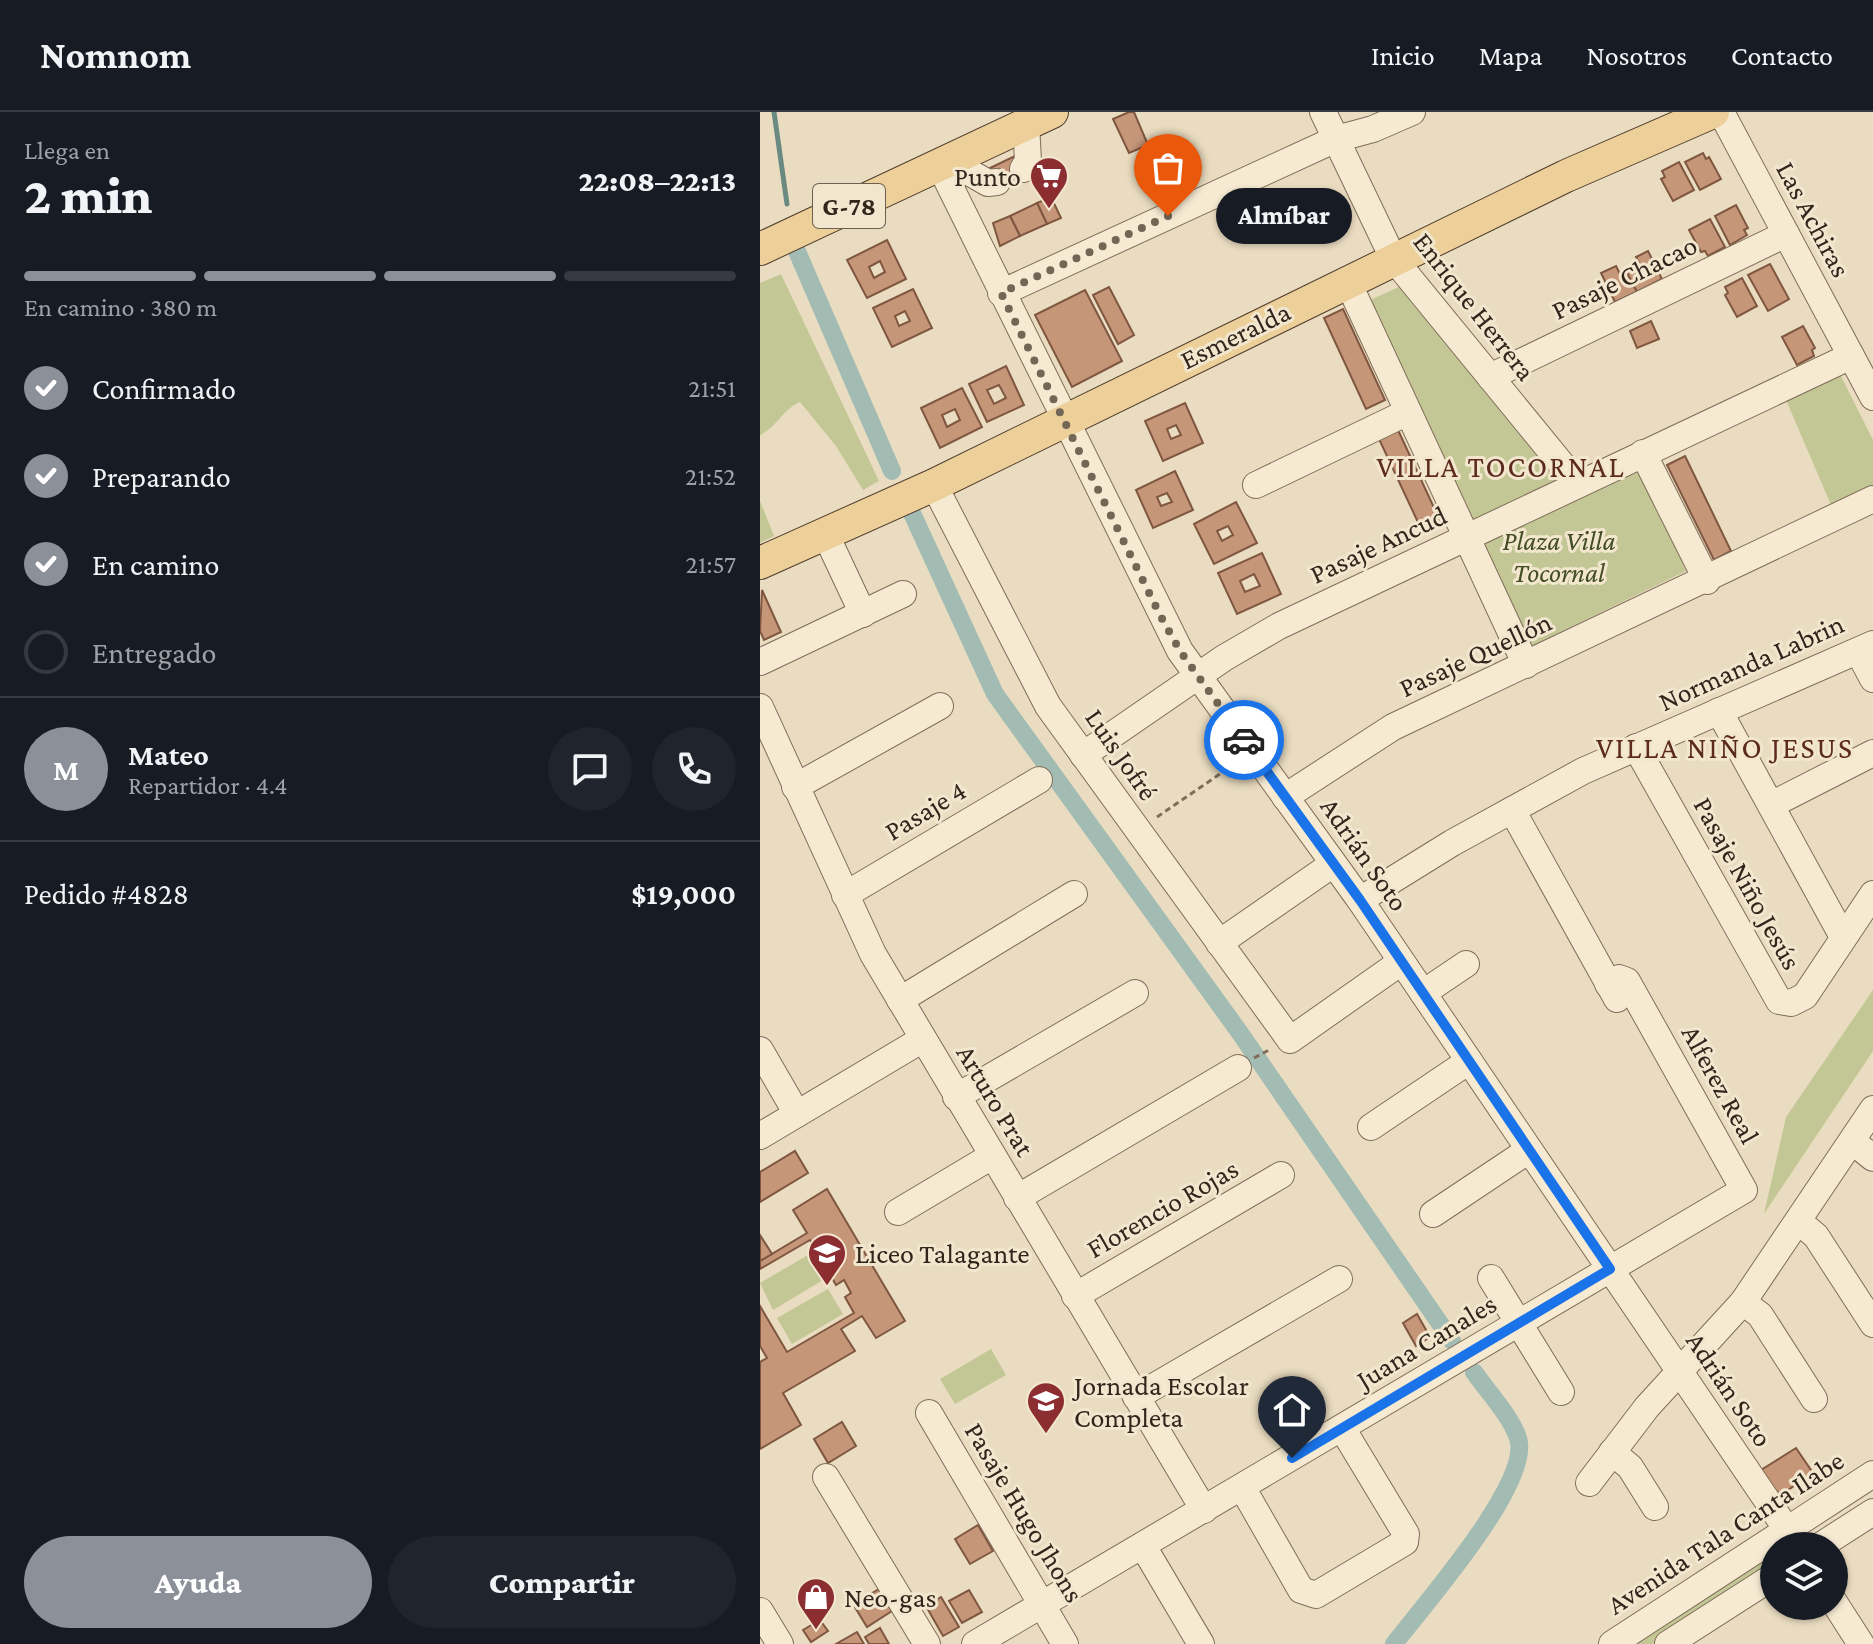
<!DOCTYPE html>
<html lang="es">
<meta charset="utf-8">
<style>
:root{--surface:#171b24;--page:#20242c;--text:#f1f3f6;--muted:#9ea1a6;--line:#363941;--accent:#8c9099}
body{margin:0;font-family:"Crimson Pro",serif;background:var(--page);color:var(--text);height:100vh;display:flex;flex-direction:column;font-size:30px;white-space:nowrap}
*{box-sizing:border-box;margin:0}
p{font-size:26px;color:var(--muted)}
.icon{flex:none;width:44px;height:44px;fill:none;stroke:currentColor;stroke-width:2;stroke-linecap:round;stroke-linejoin:round}
.map{position:relative;flex:1;overflow:hidden}
.drawer{display:flex;flex-direction:column;background:var(--surface);width:760px}
.drawer>*{flex:none}
.controls{position:absolute;left:1000px;top:1420px;display:grid;gap:16px}
.controls a{display:grid;place-items:center;width:88px;height:88px;border-radius:50%;background:var(--surface);box-shadow:0 2px 6px #0004;font-size:40px}
.pin{position:absolute;display:grid;place-items:center;width:68px;height:68px;color:#fff;margin:-82px -34px;border-radius:50% 50% 50% 0;rotate:-45deg;box-shadow:0 0 8px #0007}
.pin .icon{rotate:45deg}
.courier{position:absolute;display:grid;place-items:center;width:80px;height:80px;margin:-40px;border:6px solid #1a73e8;border-radius:50%;background:#fff;color:#222;box-shadow:0 2px 10px #0007}
.bubble{position:absolute;height:56px;border-radius:28px;background:var(--surface);box-shadow:0 2px 6px #0004;font-size:26px;font-weight:800;line-height:56px;text-align:center}
.overview em{font-style:normal;font-weight:800}
.overview div{display:flex;flex-direction:column-reverse}
.overview{display:flex;align-items:center;justify-content:space-between;height:136px;padding:0 24px}
h1{font-size:52px;font-weight:800;line-height:60px}
.bar{display:grid;grid-template-columns:repeat(4,1fr);gap:12px 8px;align-content:center;height:96px;padding:0 24px}
.bar i{height:10px;border-radius:6px;background:var(--line)}
.bar .current{background:var(--accent)}
.bar p{grid-column:span 4}
.line{display:flex;align-items:center;gap:20px;padding:0 24px;border-top:2px solid var(--line)}
.line div{flex:1}
.round{display:grid;place-items:center;flex:none;width:84px;height:84px;border-radius:42px;background:var(--page)}
ol{padding:0 24px;list-style:none}
li{display:flex;align-items:center;gap:24px;height:88px}
li p{margin-inline-start:auto}
li .icon{padding:8px;border-radius:50%;background:var(--accent);color:#fff;stroke-width:4}
li:last-child{color:var(--muted)}
li i{width:44px;height:44px;border:4px solid var(--line);border-radius:50%}
.cta{display:flex;gap:16px;margin-top:auto;padding:16px 24px}
.cta a{flex:1;height:92px;border-radius:48px;background:var(--accent);color:#fff;font-size:32px;font-weight:800;line-height:92px;text-align:center}
.cta a+a{background:var(--page);color:var(--text)}
header{display:flex;align-items:center;gap:48px;box-sizing:border-box;height:112px;padding:0 40px;background:var(--surface);border-bottom:2px solid var(--line)}
header strong{font-size:38px}
nav{display:flex;gap:44px;margin-inline-start:auto;font-size:28px}
main{display:flex;flex:1;min-height:0}
.map>svg:first-child{display:block}
.green{fill:#c3c795}
.lines{fill:none;stroke-linecap:round;stroke-linejoin:round}
.stream{stroke:#6a8980;stroke-width:5}
.canal{stroke:#a2bcb4;stroke-width:18}
.building{fill:#c69678;stroke:#7f5741;stroke-width:2;fill-rule:evenodd}
.minor-casing{stroke:#816d59;stroke-width:28}
.major-casing{stroke:#4f3c2d;stroke-width:34}
.path{stroke:#816d59;stroke-width:3;stroke-dasharray:6 4;stroke-linecap:butt}
.minor{stroke:#f6ead2;stroke-width:26}
.major{stroke:#eccf99;stroke-width:32}
.done{stroke:#726655;stroke-width:8;stroke-dasharray:0 14.4}
.route{stroke:#1a73e8;stroke-width:10}
.labels{text-anchor:middle;stroke-width:6;stroke-linejoin:round;paint-order:stroke}
.shield{fill:#f2e7ce;stroke:#6c6051;stroke-width:2}
.shield-label{font-size:26px;font-weight:bold;fill:#32261c}
.poi-label{font-size:28px;fill:#32261c;stroke:#f2e7ce;text-anchor:start}
.street-label{font-size:28px;fill:#32261c;stroke:#f2e7ce}
.park-label{font-size:28px;font-style:italic;fill:#444d24;stroke:#f2e7ce}
.neighbourhood-label{font-size:30px;letter-spacing:2px;fill:#5c2a1f;stroke:#f2e7ce}
</style>
<header>
<strong>Nomnom</strong>
<nav><a>Inicio</a><a>Mapa</a><a>Nosotros</a><a>Contacto</a></nav>
</header>
<main>
<section class="drawer">
<div class="overview"><div><h1>2 min</h1><p>Llega en</p></div><em>22:08–22:13</em></div>
<div class="bar"><i class="current"></i><i class="current"></i><i class="current"></i><i></i><p>En camino · 380 m</p></div>
<ol>
<li><svg class="icon" aria-label="check" viewBox="0 0 24 24"><path d="M5 12l5 5 9-10"/></svg>Confirmado<p>21:51</p></li>
<li><svg class="icon" aria-label="check" viewBox="0 0 24 24"><path d="M5 12l5 5 9-10"/></svg>Preparando<p>21:52</p></li>
<li><svg class="icon" aria-label="check" viewBox="0 0 24 24"><path d="M5 12l5 5 9-10"/></svg>En camino<p>21:57</p></li>
<li><i></i>Entregado</li>
</ol>
<div class="line" style="height:144px"><b class="round" style="background:var(--accent);color:#fff">M</b><div><b>Mateo</b><p>Repartidor · 4.4</p></div><a class="round"><svg class="icon" aria-label="chat" viewBox="0 0 24 24"><path d="M4 5h16v11H9l-5 4z"/></svg></a><a class="round"><svg class="icon" aria-label="phone" viewBox="0 0 24 24"><path d="M5 4h4l2 5-3 2q2 4 5 5l2-3 5 2v4C11 20 4 13 5 4z"/></svg></a></div>
<div class="line" style="height:104px"><div>Pedido #4828</div><b>$19,000</b></div>
<div class="cta"><a>Ayuda</a><a>Compartir</a></div>
</section>
<div class="map">
<svg width="1113" height="1532" viewBox="0 0 1113 1532">
<rect width="100%" height="100%" fill="#eadcc0"/>
<!-- green -->
<g class="green">
<path d="M21 162 119 369 103 378 76 334 40 290C22 298 18 314 0 323V171Z"/>
<path d="M641 174 819 378 878 350 926 459 763 538 610 188Z"/>
<path d="M1081 264 1113 328V374L1071 393 1026 288Z"/>
<path d="M0 389 14 424 0 431Z"/>
<path d="M1113 878V939L1004 1102 1026 1005Z"/>
<path d="M48 1143 63 1168 13 1198 0 1171Z"/>
<path d="M68 1177 83 1202 32 1232 17 1206Z"/>
<path d="M231 1237 246 1263 195 1292 180 1267Z"/>
<path d="M1014 1439V1452L892 1532H869Z"/>
</g>
<g class="lines">
<!-- stream -->
<path class="stream" d="M14 0 27 92"/>
<!-- canal -->
<g class="canal">
<path d="M36 137 132 359"/>
<path d="M151 399 235 582 480 921 692 1229"/>
<path d="M634 1532C662 1495 773 1370 758 1326 750 1303 728 1280 714 1260"/>
</g>
</g>
<!-- building -->
<g class="building">
<path d="M369 0H374L388 33 369 41 353 7Z"/>
<path d="M943 41 946 47 949 45 961 67 940 78 925 50Z"/>
<path d="M257 43 267 65 241 78 230 56Z"/>
<path d="M919 50 934 78 913 89 901 67 905 65 902 59Z"/>
<path d="M291 85 301 106 287 112 277 91Z"/>
<path d="M277 91 287 112 260 124 250 104Z"/>
<path d="M976 93 988 116 984 118 987 123 970 133 955 104Z"/>
<path d="M250 104 260 124 240 134 233 111Z"/>
<path d="M950 107 965 135 948 144 945 139 941 140 929 118Z"/>
<path d="M127 128 146 167 107 186 87 148ZM120 149 125 160 114 166 109 155Z"/>
<path d="M888 139 902 167 877 180 867 161 881 154 876 145Z"/>
<path d="M1010 152 1029 187 1008 199 988 163Z"/>
<path d="M856 154 861 164 867 161 877 180 855 190 841 161Z"/>
<path d="M982 166 997 194 977 205 965 183 968 181 965 175Z"/>
<path d="M349 175 374 223 358 232 333 183Z"/>
<path d="M153 177 172 216 132 235 113 196ZM145 199 150 209 139 214 135 204Z"/>
<path d="M325 178 362 249 312 275 275 203Z"/>
<path d="M583 197 625 288 606 297 564 206Z"/>
<path d="M891 209 899 227 877 236 870 219Z"/>
<path d="M1043 214 1055 236 1052 238 1054 244 1037 253 1022 225Z"/>
<path d="M246 254 264 293 227 310 209 272ZM239 273 246 286 234 292 227 278Z"/>
<path d="M202 276 222 315 180 336 161 296ZM195 297 200 308 187 315 182 303Z"/>
<path d="M425 291 443 331 403 349 385 309ZM416 313 421 323 411 327 407 317Z"/>
<path d="M638 318 682 413 663 421 619 327Z"/>
<path d="M925 344 971 439 954 448 907 353Z"/>
<path d="M415 359 433 398 393 416 376 378ZM407 381 412 390 401 394 397 385Z"/>
<path d="M476 390 497 431 454 452 434 412ZM468 414 473 423 462 429 457 419Z"/>
<path d="M502 441 521 482 477 502 458 461ZM494 462 500 474 485 480 480 469Z"/>
<path d="M2 478 21 520 4 528 0 519Z"/>
<path d="M35 1039 48 1061 0 1090V1060Z"/>
<path d="M67 1077 145 1209 116 1226 102 1204 81 1217 95 1239 23 1281 41 1313 0 1337V1250L7 1246 0 1234V1194L27 1240 94 1201 85 1185 91 1181 84 1168 76 1173 50 1128 0 1157V1149L47 1121 33 1098Z"/>
<path d="M0 1123 12 1142 0 1149Z"/>
<path d="M657 1202 670 1225 656 1234 643 1211Z"/>
<path d="M82 1310 96 1334 68 1351 54 1327Z"/>
<path d="M1036 1336 1053 1361 1022 1382 1015 1379 1001 1358Z"/>
<path d="M218 1413 233 1439 210 1452 195 1427Z"/>
<path d="M119 1477 132 1499 107 1515 93 1492Z"/>
<path d="M209 1478 222 1500 202 1511 189 1489Z"/>
<path d="M181 1485 199 1515 183 1524 166 1494Z"/>
<path d="M60 1508 68 1519 51 1530 43 1518Z"/>
<path d="M120 1516 129 1532H109L105 1525Z"/>
<path d="M97 1520 104 1532H76Z"/>
</g>
<g class="lines">
<defs>
<g id="minor">
<path d="M563 0 633 146 817 371"/>
<path d="M961 0 1113 285"/>
<path d="M188 48 228 71 237 70"/>
<path d="M179 52 420 539 600 788 1038 1434"/>
<path d="M263 57 268 49 266 12"/>
<path d="M587 168 766 553"/>
<path d="M241 181 576 27 613 17 652 0"/>
<path d="M730 265 1026 122"/>
<path d="M883 341 947 469"/>
<path d="M174 373 288 594 530 928 641 850"/>
<path d="M496 373 648 300"/>
<path d="M65 421 103 502"/>
<path d="M1098 539 1113 567"/>
<path d="M0 550 143 482"/>
<path d="M0 595 113 842 444 1398"/>
<path d="M959 599 1083 825"/>
<path d="M876 635 1019 889 1031 891 1045 884 1113 782"/>
<path d="M323 643 464 546 519 514 1091 244"/>
<path d="M35 675 180 594"/>
<path d="M525 685 633 615 1113 387"/>
<path d="M1011 693 1113 641"/>
<path d="M752 698 857 887"/>
<path d="M85 783 279 668"/>
<path d="M600 788 692 731 823 659 1113 532"/>
<path d="M459 831 573 752"/>
<path d="M663 881 706 852"/>
<path d="M140 888 314 782"/>
<path d="M0 938 37 1002"/>
<path d="M196 985 375 881"/>
<path d="M611 1015 709 949"/>
<path d="M0 1024 163 927"/>
<path d="M1092 1029 1113 1046"/>
<path d="M257 1086 478 956"/>
<path d="M138 1100 232 1044"/>
<path d="M673 1102 769 1038"/>
<path d="M1038 1109 1056 1124 1113 1212"/>
<path d="M731 1166 801 1280"/>
<path d="M315 1184 521 1063"/>
<path d="M983 1190 1000 1203 1054 1287"/>
<path d="M376 1285 579 1167"/>
<path d="M169 1301 305 1532"/>
<path d="M852 1340 870 1355 895 1395"/>
<path d="M66 1365 167 1532"/>
<path d="M829 1371 887 1295 983 1190 1113 997"/>
<path d="M482 1375 541 1478 556 1483 645 1430 646 1422 582 1316"/>
<path d="M383 1434 441 1532"/>
<path d="M1060 1434 1113 1400"/>
<path d="M1074 1490 1101 1532"/>
<path d="M0 1499 20 1532"/>
<path d="M215 1532 984 1078 867 869 859 866 848 872"/>
<path d="M852 1532 1113 1362"/>
<path d="M908 1532 1014 1464"/>
</g>
<g id="major">
<path d="M0 137 292 0"/>
<path d="M0 451 174 373 806 64 953 0"/>
</g>
</defs>
<!-- minor casing -->
<use href="#minor" class="minor-casing"/>
<!-- major casing -->
<use href="#major" class="major-casing"/>
<!-- path -->
<g class="path">
<path d="M397 705 476 651"/>
<path d="M494 946 509 938"/>
</g>
<!-- minor -->
<use href="#minor" class="minor"/>
<!-- major -->
<use href="#major" class="major"/>
</g>
<g class="lines">
<!-- done -->
<path class="done" d="M408 104 241 181 400 503 420 539 484 628"/>
<!-- route -->
<path class="route" d="M484 628 600 788 850 1157 532 1346"/>
</g>
<!-- icons -->
<defs>
<symbol id="supermarket-pin" viewBox="-11 -11 22 30"><path d="M0 17L-7.5 6A9.5 9.5 0 1 1 7.5 6Z" fill="#8c2d31" stroke="#f2e7ce"/><path d="M-6-5.5h2.5l.6 2H6L4.5 2H-2.5L-4.4-4H-6ZM-1.5 3.2a1.3 1.3 0 1 0 .1 0ZM3 3.2a1.3 1.3 0 1 0 .1 0Z" fill="#fff"/></symbol>
<symbol id="school-pin" viewBox="-11 -11 22 30"><path d="M0 17L-7.5 6A9.5 9.5 0 1 1 7.5 6Z" fill="#8c2d31" stroke="#f2e7ce"/><path d="M0-5L7-2L0 1L-7-2ZM-4 1L0 2.5L4 1V4Q0 6-4 4Z" fill="#fff"/></symbol>
<symbol id="shop-pin" viewBox="-11 -11 22 30"><path d="M0 17L-7.5 6A9.5 9.5 0 1 1 7.5 6Z" fill="#8c2d31" stroke="#f2e7ce"/><path d="M-5-2.5h2.3a2.7 3.5 0 0 1 5.4 0H5L5.5 6h-11ZM-1.5-2.5h3a1.5 2.3 0 0 0-3 0Z" fill="#fff"/></symbol>
</defs>
<g fill-rule="evenodd">
<use href="#supermarket-pin" x="267" y="42" width="44" height="60"/>
<use href="#school-pin" x="45" y="1119" width="44" height="60"/>
<use href="#school-pin" x="264" y="1267" width="44" height="60"/>
<use href="#shop-pin" x="34" y="1463" width="44" height="60"/>
</g>
<g class="labels">
<!-- shield labels -->
<rect class="shield" x="53" y="72" width="72" height="44" rx="6"/>
<g class="shield-label">
<text x="89" y="103">G-78</text>
</g>
<!-- poi labels -->
<g class="poi-label">
<text x="261" y="74" text-anchor="end">Punto</text>
<text x="95" y="1151">Liceo Talagante</text>
<text x="314" y="1283">Jornada Escolar<tspan x="314" dy="32">Completa</tspan></text>
<text x="84" y="1495">Neo-gas</text>
</g>
<!-- street labels -->
<g class="street-label">
<text transform="translate(1054 107) rotate(62)" y="10">Las Achiras</text>
<text transform="translate(864 165) rotate(-26)" y="10">Pasaje Chacao</text>
<text transform="translate(715 194) rotate(52)" y="10">Enrique Herrera</text>
<text transform="translate(475 223) rotate(-26)" y="10">Esmeralda</text>
<text transform="translate(618 432) rotate(-25)" y="10">Pasaje Ancud</text>
<text transform="translate(715 542) rotate(-25)" y="10">Pasaje Quellón</text>
<text transform="translate(991 550) rotate(-24)" y="10">Normanda Labrin</text>
<text transform="translate(362 642) rotate(55)" y="10">Luis Jofré</text>
<text transform="translate(165 698) rotate(-31)" y="10">Pasaje 4</text>
<text transform="translate(605 742) rotate(55)" y="10">Adrián Soto</text>
<text transform="translate(988 771) rotate(61)" y="10">Pasaje Niño Jesús</text>
<text transform="translate(961 972) rotate(61)" y="10">Alferez Real</text>
<text transform="translate(236 988) rotate(59)" y="10">Arturo Prat</text>
<text transform="translate(402 1096) rotate(-30)" y="10">Florencio Rojas</text>
<text transform="translate(666 1229) rotate(-31)" y="10">Juana Canales</text>
<text transform="translate(970 1277) rotate(56)" y="10">Adrián Soto</text>
<text transform="translate(265 1400) rotate(59)" y="10">Pasaje Hugo Jhons</text>
<text transform="translate(965 1420) rotate(-33)" y="10">Avenida Tala Canta Ilabe</text>
</g>
<!-- park labels -->
<g class="park-label">
<text x="799" y="438">Plaza Villa<tspan x="799" dy="32">Tocornal</tspan></text>
</g>
<!-- neighbourhood labels -->
<g class="neighbourhood-label">
<text x="741" y="365">VILLA TOCORNAL</text>
<text x="965" y="646">VILLA NIÑO JESUS</text>
</g>
</g>
</svg>
<div class="controls">
<a><svg class="icon" aria-label="layers" viewBox="0 0 24 24"><path d="M12 4l9 5-9 5-9-5zM3 14l9 5 9-5"/></svg></a>
</div>
<div class="pin" style="left:408px;top:104px;background:#ea580c"><svg class="icon" aria-label="bag" viewBox="0 0 24 24"><path d="M5 8h14l-1 12H6zM9 8a3 3 0 0 1 6 0"/></svg></div>
<div class="pin" style="left:532px;top:1346px;background:#1f2937"><svg class="icon" aria-label="home" viewBox="0 0 24 24"><path d="M3 11l9-7 9 7M6 9v11h12V9"/></svg></div>
<div class="courier" style="left:484px;top:628px"><svg class="icon" aria-label="car" viewBox="0 0 24 24"><path d="M5 17H2v-5l4-1 3-4h7l3 4 3 1v5h-3M9 17h6M6 11h13"/><circle cx="7" cy="17" r="2"/><circle cx="17" cy="17" r="2"/></svg></div>
<div class="bubble" style="left:456px;top:76px;width:136px">Almíbar</div>
</div>
</main>
